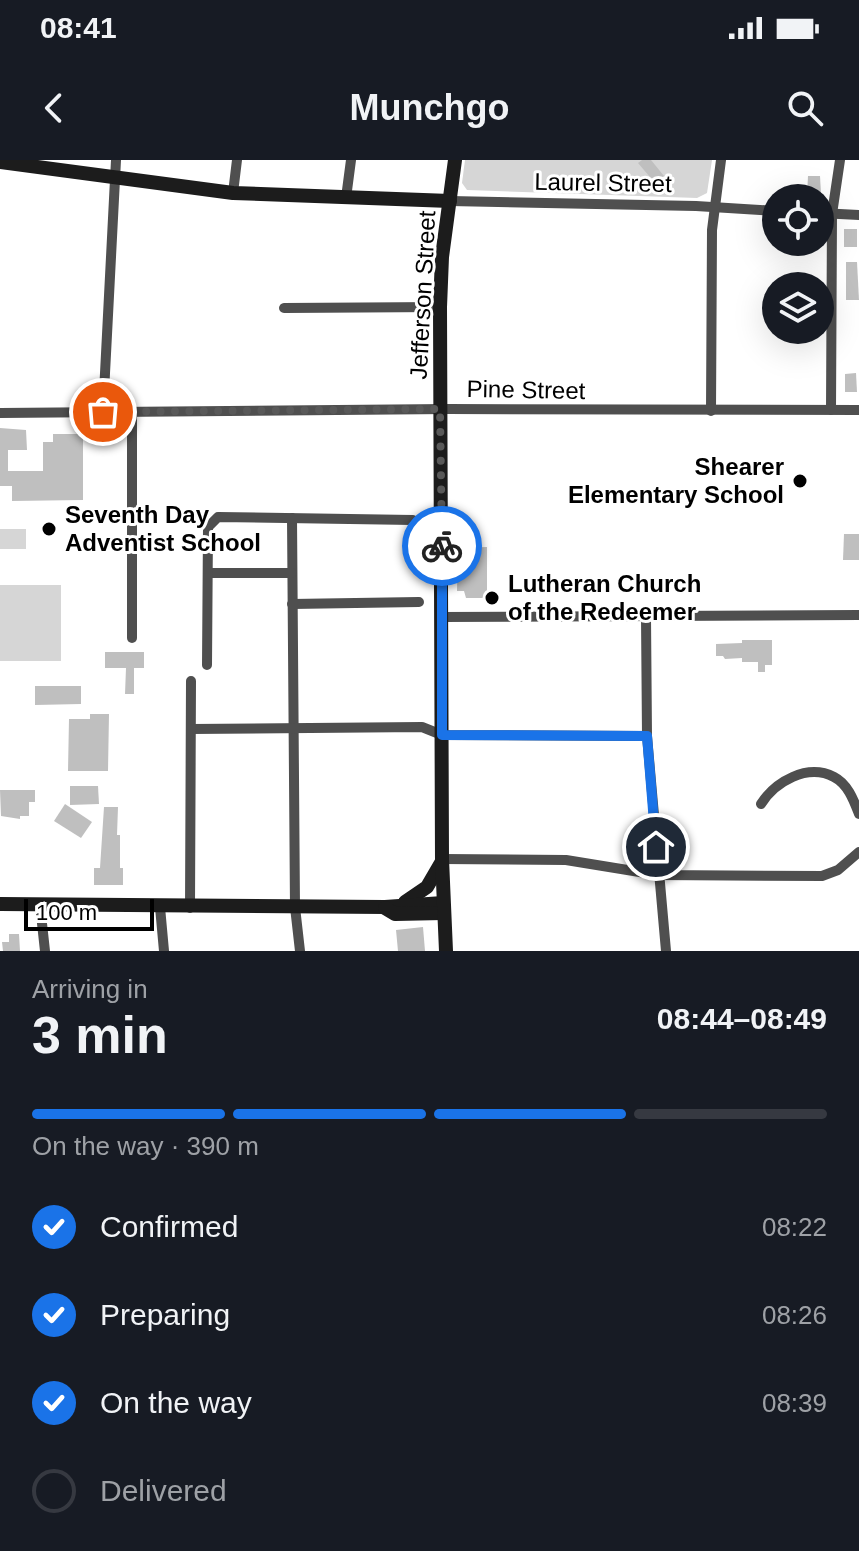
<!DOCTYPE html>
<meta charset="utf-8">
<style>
:root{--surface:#171b24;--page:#242831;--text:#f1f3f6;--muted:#9ea1a6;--line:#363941;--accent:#1a73e8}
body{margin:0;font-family:Helvetica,sans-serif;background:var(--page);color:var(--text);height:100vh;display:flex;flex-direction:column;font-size:30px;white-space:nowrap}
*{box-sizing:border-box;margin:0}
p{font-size:26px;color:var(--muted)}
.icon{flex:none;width:44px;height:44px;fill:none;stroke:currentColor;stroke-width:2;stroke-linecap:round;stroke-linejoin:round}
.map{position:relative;height:791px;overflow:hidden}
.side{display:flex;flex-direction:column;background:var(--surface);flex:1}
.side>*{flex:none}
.fabs{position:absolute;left:762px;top:24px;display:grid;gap:16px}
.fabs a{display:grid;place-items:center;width:72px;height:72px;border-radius:50%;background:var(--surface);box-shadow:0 8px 32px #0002;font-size:40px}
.scale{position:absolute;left:24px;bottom:20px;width:130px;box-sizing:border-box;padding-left:8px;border:4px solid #000;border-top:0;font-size:22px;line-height:28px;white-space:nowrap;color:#000;-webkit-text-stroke:6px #fff;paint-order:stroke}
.pin{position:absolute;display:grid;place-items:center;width:68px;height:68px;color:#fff;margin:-34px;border:4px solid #fff;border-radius:50%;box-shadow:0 2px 8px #0007}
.courier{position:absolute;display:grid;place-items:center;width:80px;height:80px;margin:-40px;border:6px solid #1a73e8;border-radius:50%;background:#fff;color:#222;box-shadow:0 2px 10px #0007}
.head em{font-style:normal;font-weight:800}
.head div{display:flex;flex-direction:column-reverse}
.head{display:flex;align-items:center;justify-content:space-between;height:136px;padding:0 32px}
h1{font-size:52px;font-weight:800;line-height:60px}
.bar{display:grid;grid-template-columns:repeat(4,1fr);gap:12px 8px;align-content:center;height:96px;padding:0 32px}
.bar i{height:10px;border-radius:6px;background:var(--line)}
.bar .selected{background:var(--accent)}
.bar p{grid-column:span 4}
ol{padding:0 32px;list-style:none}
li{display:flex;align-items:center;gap:24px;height:88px}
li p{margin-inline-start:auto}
li .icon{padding:8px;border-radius:50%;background:var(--accent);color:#fff;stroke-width:4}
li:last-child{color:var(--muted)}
li i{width:44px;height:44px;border:4px solid var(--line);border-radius:50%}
.status{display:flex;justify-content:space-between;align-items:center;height:56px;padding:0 40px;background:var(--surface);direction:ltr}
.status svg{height:22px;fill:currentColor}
header{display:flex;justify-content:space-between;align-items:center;height:104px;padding:0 32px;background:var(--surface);font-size:36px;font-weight:800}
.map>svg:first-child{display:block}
.green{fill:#d6d6d6}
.building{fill:#bfbfbf}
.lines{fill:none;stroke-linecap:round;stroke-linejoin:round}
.street{stroke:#4f4f4f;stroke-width:10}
.secondary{stroke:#1c1c1c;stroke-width:14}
.done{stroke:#595959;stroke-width:8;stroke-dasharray:0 14.4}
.route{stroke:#1a73e8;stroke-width:10}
.poi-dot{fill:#000;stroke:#fff;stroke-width:3}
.labels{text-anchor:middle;stroke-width:6;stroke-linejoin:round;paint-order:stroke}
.street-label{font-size:24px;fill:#000;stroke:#fff}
.poi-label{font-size:24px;font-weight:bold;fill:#000;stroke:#fff;text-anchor:start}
</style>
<div class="status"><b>08:41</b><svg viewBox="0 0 49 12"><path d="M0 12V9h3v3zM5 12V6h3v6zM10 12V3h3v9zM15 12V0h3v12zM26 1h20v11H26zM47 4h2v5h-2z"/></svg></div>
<header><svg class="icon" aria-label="back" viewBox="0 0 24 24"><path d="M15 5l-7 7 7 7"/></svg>Munchgo<svg class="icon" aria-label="search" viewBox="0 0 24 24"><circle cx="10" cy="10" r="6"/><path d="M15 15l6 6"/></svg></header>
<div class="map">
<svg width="859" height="791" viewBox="0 0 859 791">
<rect width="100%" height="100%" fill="#fff"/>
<!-- green -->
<g class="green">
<path d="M465 0H712L707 33 697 38 467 30 462 23Z"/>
<rect x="0" y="369" width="26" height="20"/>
<rect x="0" y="425" width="61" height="76"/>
</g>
<!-- building -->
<g class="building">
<path d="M642 0H651L664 16 655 23 638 3Z"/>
<path d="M808 16H820L821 34 807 36Z"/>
<rect x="844" y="69" width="13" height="18"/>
<path d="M846 102H857L859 140H846Z"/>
<path d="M856 213 857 232H845V214Z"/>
<path d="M0 268 26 270 27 290H8V311H43V282H53V274H83V340L12 341V326H0Z"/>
<path d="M844 374H859V400H843Z"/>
<path d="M487 387V438H466L464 431H457L458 388Z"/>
<path d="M742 480H772V505H765V512H758V502H742V498L725 499 723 496H716V484L742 483Z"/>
<path d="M105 492H144V508H134V534H125L126 508H105Z"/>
<path d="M35 526H81V544L35 545Z"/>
<path d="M90 554H109L108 611H68L69 559H90Z"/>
<path d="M70 626H98L99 644 70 645Z"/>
<path d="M0 630H35V642H29V656H20V659L1 656Z"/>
<path d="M65 644 92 662 81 678 54 661Z"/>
<path d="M104 647H118L117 675H120V708H123V725H94V708H100Z"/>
<path d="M423 767 425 791H398L396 770Z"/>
<path d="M9 774H19L20 791H3L2 782H9Z"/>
</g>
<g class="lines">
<!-- street -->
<g class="street">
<path d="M233 33 237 0"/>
<path d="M346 38 351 0"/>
<path d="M450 41 696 46 776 51"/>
<path d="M820 53 859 55"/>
<path d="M284 148 440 147"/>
<path d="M831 250 832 54 840 0"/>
<path d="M711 251 712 70 721 0"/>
<path d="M103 252 116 0"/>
<path d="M132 252V478"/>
<path d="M0 253 448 249 859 250"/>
<path d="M292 358 295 747 300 791"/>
<path d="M208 413H292"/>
<path d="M292 444 419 442"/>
<path d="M442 457 859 455"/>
<path d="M646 457 647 576 666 791"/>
<path d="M207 505 208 367 218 357 413 360"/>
<path d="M191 569 422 567 442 575 647 576"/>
<path d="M761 644C775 622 807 603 834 617 848 624 854 641 859 654"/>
<path d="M442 699 566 700 658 715 822 716 838 710 859 692"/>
<path d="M40 745 45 791"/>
<path d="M160 747 164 791"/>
<path d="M190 748 191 521"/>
</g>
<!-- secondary -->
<g class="secondary">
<path d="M0 2 233 33 450 41"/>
<path d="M405 742 427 727 441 703"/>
<path d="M0 744 385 747 443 743"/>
<path d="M385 748 395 754 443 753"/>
<path d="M446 791 442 699 440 147 442 97 455 0"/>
</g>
</g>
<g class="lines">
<!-- done -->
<path class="done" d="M103 252 440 249 442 386"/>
<!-- route -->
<path class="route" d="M442 386V575L647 576 656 687"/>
</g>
<!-- markers -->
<g class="poi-dot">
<circle cx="800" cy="321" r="8"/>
<circle cx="49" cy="369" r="8"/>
<circle cx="492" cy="438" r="8"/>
</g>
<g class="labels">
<!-- street labels -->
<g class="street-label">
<text transform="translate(603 23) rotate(1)" y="8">Laurel Street</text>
<text transform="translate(423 135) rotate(-87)" y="8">Jefferson Street</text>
<text transform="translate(526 230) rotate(1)" y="8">Pine Street</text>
</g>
<!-- poi labels -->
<g class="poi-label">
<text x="784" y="315" text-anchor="end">Shearer<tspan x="784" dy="28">Elementary School</tspan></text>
<text x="65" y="363">Seventh Day<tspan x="65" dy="28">Adventist School</tspan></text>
<text x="508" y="432">Lutheran Church<tspan x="508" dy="28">of the Redeemer</tspan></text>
</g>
</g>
</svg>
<div class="fabs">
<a><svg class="icon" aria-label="locate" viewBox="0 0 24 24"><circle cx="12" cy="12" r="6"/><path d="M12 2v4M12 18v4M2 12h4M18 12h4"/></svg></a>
<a><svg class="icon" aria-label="layers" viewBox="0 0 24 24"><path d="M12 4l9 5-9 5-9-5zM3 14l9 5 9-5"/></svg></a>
</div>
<div class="scale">100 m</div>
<div class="pin" style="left:103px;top:252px;background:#ea580c"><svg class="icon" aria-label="bag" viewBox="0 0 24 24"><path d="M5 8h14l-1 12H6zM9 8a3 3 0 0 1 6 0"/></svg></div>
<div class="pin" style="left:656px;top:687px;background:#1f2937"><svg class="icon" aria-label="home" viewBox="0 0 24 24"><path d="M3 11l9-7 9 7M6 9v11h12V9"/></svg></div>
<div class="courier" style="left:442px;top:386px"><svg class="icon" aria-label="bike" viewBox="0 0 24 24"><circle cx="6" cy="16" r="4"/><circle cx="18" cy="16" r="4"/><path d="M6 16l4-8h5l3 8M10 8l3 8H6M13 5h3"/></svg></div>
</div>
<section class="side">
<div class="head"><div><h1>3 min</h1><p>Arriving in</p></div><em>08:44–08:49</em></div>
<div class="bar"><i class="selected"></i><i class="selected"></i><i class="selected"></i><i></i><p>On the way · 390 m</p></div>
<ol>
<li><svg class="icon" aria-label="check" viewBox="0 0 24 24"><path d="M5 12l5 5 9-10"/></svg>Confirmed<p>08:22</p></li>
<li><svg class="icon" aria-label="check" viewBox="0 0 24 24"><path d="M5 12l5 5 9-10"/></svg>Preparing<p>08:26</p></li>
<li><svg class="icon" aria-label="check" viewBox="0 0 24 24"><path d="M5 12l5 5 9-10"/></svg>On the way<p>08:39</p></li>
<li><i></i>Delivered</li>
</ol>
</section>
